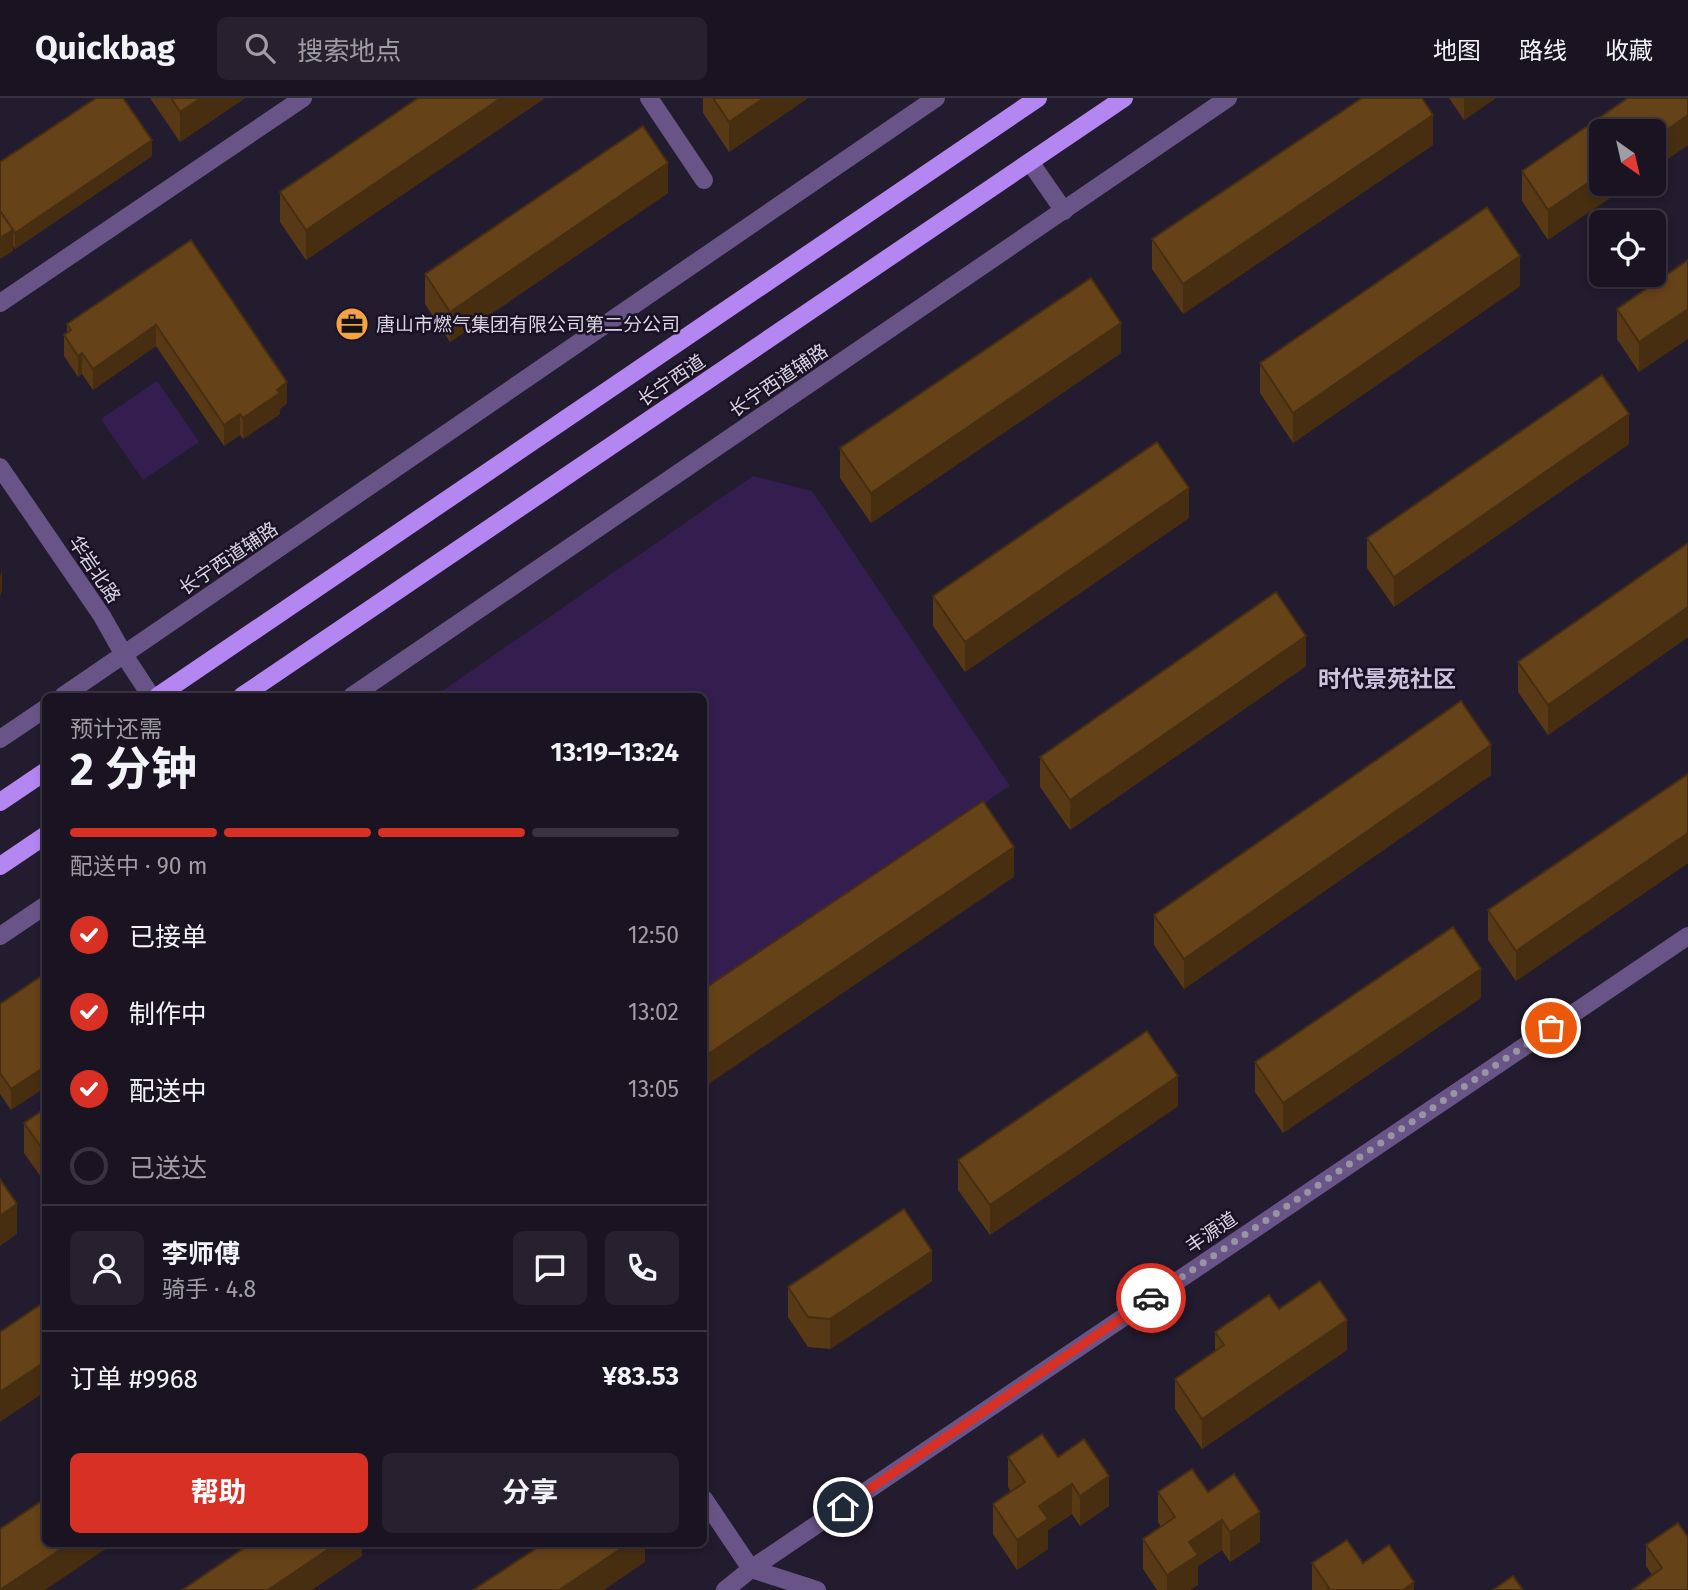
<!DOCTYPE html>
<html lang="zh">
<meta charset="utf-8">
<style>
:root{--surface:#1a1422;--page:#27212f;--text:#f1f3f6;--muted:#9f9ea5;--line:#383340;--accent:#d93025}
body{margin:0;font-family:"Fira Sans","Noto Sans SC",sans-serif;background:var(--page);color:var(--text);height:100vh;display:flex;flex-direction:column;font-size:26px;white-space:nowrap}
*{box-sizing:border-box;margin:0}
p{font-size:23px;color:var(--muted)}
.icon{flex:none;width:38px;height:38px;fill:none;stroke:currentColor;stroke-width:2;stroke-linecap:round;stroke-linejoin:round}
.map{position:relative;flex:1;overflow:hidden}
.panel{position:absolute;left:42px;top:595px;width:665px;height:854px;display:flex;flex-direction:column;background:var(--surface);border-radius:10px;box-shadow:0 4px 10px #0003,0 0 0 2px var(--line)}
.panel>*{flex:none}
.needle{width:46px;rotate:146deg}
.fabs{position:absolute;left:1589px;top:21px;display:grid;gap:14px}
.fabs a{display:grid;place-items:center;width:77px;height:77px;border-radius:10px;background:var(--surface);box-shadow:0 4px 10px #0003,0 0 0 2px var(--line);font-size:35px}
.pin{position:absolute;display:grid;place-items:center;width:60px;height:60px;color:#fff;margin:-30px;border:4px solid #fff;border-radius:50%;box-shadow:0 2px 7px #0007}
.courier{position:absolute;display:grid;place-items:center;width:70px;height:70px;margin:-35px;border:5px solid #d93025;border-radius:50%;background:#fff;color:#222;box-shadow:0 2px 9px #0007}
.summary em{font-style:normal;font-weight:700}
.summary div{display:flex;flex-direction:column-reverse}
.summary{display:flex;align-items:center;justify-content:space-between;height:119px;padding:0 28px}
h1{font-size:46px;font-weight:700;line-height:52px}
.bar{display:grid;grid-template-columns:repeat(4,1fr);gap:10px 7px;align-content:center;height:84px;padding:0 28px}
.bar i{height:9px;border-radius:5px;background:var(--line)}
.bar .current{background:var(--accent)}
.bar p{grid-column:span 4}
.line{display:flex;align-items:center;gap:18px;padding:0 28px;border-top:2px solid var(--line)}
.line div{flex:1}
.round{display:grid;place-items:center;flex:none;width:74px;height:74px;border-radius:10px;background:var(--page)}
ol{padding:0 28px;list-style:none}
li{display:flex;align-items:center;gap:21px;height:77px}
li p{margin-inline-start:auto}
li .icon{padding:7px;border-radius:50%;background:var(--accent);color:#fff;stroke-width:4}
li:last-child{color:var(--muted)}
li i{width:38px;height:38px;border:4px solid var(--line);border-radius:50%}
.action{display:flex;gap:14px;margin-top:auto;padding:14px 28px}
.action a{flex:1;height:80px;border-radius:10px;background:var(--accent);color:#fff;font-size:28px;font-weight:700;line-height:80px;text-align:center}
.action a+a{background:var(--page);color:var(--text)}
header{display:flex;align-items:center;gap:42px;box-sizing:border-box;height:98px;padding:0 35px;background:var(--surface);border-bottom:2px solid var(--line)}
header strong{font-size:33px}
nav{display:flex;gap:38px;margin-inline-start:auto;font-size:24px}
.search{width:490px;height:63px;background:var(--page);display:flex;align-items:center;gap:18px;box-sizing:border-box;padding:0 24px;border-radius:10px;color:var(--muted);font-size:26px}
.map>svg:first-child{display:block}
.green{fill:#341d4f}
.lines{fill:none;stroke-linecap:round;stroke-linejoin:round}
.minor{stroke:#695487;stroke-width:18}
.major{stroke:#b486f1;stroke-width:18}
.wall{fill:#583915}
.shaded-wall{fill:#472e11}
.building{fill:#664218;stroke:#472e11;stroke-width:2}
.done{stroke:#9994a3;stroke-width:7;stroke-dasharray:0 12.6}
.route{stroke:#d93025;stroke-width:9}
.labels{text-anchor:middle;stroke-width:5;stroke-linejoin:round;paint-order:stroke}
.poi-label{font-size:19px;fill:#d9d5e2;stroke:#1a1224;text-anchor:start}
.street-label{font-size:19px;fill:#d9d5e2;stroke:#1a1224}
.quarter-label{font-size:23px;font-weight:bold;fill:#ccc2db;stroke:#1a1224}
</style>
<header>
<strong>Quickbag</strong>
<div class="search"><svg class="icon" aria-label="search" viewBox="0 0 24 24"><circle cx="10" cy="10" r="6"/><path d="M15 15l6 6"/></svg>搜索地点</div>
<nav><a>地图</a><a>路线</a><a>收藏</a></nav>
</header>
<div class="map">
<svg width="1688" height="1492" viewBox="0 0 1688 1492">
<rect width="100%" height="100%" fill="#231b2e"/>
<!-- green -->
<g class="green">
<path d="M157 283 199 344 143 382 101 321Z"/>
<path d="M753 378 812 393 1010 688 704 891V598H435Z"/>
</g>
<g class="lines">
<!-- minor -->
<g class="minor">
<path d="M649 0 704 82"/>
<path d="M1030 64 1064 113"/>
<path d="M0 205 303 0"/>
<path d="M0 369 102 518 124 557 151 598"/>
<path d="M63 598 936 0"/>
<path d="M352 598 1228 0"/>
<path d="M0 641 46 610"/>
<path d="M0 838 46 807"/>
<path d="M704 1401 751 1471 817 1492"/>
<path d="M725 1492 751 1471 1688 838"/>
</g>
<!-- major -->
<g class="major">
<path d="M158 598 1038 0"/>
<path d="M242 598 1124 0"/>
<path d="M0 704 46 673"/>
<path d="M0 768 46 737"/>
</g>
</g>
<!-- wall -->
<g class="wall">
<path d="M150 0H245L180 44Z"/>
<path d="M418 0H545L306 162 280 124V94Z"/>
<path d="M703 0H808L729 54 703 15Z"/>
<path d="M1449 0H1496L1464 22Z"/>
<path d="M1688 0V47L1654 70V33L1548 142 1522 103V73Z"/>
<path d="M1433 47 1183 216 1152 171V141Z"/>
<path d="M152 58 15 151 13 148V153L0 64Z"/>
<path d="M668 95 450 244 425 206V176Z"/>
<path d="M191 142 287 305 280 311V316L243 341 240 337 224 348 156 248 93 292 82 276 78 279 64 258V237L67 235V226Z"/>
<path d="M1688 162 1639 274 1617 241V211Z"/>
<path d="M1520 188 1293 345 1260 295V265Z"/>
<path d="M1121 255 871 425 840 380V350Z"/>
<path d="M1629 346 1394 509 1367 470V440Z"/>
<path d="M1189 420 965 574 933 528V498Z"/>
<path d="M1688 445V539L1548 637 1518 594V564Z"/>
<path d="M1306 568 1070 732 1040 689V659Z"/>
<path d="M1688 676V765L1516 883 1488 842V812Z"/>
<path d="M1491 677 1184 891 1154 847V817Z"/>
<path d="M46 875 11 1012 0 996V906Z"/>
<path d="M1481 900 1283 1035 1255 994V964Z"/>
<path d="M1178 1008 990 1137 958 1092V1062Z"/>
<path d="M46 1010V1086L24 1055V1025Z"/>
<path d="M932 1183 830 1251 808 1249 788 1219V1189Z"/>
<path d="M1215 1234 1347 1252 1202 1351 1175 1311V1281L1215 1253Z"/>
<path d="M1008 1359H1058L1109 1408 1080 1428 1072 1416 1048 1432V1451L1017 1472 993 1436V1406L1011 1394 1008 1389Z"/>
<path d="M1158 1394H1208L1260 1444 1230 1464 1222 1452 1198 1468V1487L1190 1492H1157L1143 1471V1441L1161 1429 1158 1424Z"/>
<path d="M1646 1447 1688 1492 1652 1477 1646 1468Z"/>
<path d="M1312 1465H1363L1414 1492H1312Z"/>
</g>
<!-- shaded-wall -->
<g class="shaded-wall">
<path d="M201 0H245L180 44V14Z"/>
<path d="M501 0H545L306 162V132Z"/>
<path d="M764 0H808L729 54V24Z"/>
<path d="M1464 0H1496L1464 22Z"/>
<path d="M1433 17V47L1183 216V186Z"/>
<path d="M1688 17V47L1654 70V41Z"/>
<path d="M152 42V58L15 151V135Z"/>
<path d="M668 65V95L450 244V214Z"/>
<path d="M1601 76V86H1631L1548 142V112Z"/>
<path d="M13 132V153L0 161V140Z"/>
<path d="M1520 158V188L1293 345V315Z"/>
<path d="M1688 211V241L1639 274V244Z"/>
<path d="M1121 225V255L871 425V395Z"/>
<path d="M156 227V248L93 292V271Z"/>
<path d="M82 255V276L78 279V258Z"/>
<path d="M287 284V305L280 311V316L243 341V320Z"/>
<path d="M240 316V337L224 348V327Z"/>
<path d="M1629 316V346L1394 509V479Z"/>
<path d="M1189 390V420L965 574V544Z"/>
<path d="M2 472V493L0 499V478Z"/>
<path d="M1688 509V539L1548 637V607Z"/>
<path d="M1306 538V568L1070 732V702Z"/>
<path d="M1491 647V677L1184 891V861Z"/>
<path d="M1688 735V765L1516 883V853Z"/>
<path d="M1014 749V779L704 989V959Z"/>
<path d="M1481 871V900L1283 1035V1005Z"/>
<path d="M46 968V989L11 1012V991Z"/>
<path d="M1178 978V1008L990 1137V1107Z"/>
<path d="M17 1106V1136L0 1148V1118Z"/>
<path d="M932 1153V1183L830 1251V1221Z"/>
<path d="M1347 1222V1252L1202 1351V1321Z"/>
<path d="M46 1263V1293L0 1324V1294Z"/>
<path d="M1109 1378V1408L1080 1428V1398Z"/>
<path d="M1072 1386V1416L1048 1432V1451L1017 1472V1442L1039 1408Z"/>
<path d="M1260 1414V1444L1230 1464V1434Z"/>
<path d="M1222 1422V1452L1198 1468V1487L1190 1492H1167V1477L1189 1444Z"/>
<path d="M69 1446H113L45 1492H1Z"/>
<path d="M336 1446H362V1458L312 1492H268Z"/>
<path d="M628 1446H645V1464L604 1492H559Z"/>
<path d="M1414 1484V1492H1403Z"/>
</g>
<!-- building -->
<g class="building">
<path d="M96 0H123L152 42 15 135 0 113V64Z"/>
<path d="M171 0H201L180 14Z"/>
<path d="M418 0H501L306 132 280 94Z"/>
<path d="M713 0H764L729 24Z"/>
<path d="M1362 0H1422L1433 17 1183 186 1152 141Z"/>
<path d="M1628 0H1688V17L1654 41V33H1601V76L1548 112 1522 73Z"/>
<path d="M643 28 668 65 450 214 425 176Z"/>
<path d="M1487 109 1520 158 1293 315 1260 265Z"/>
<path d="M0 113 13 132 0 140Z"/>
<path d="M191 142 287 284 277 292 280 295 243 320 240 316 224 327 156 227 93 271 82 255 78 258 64 237 71 232 67 226Z"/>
<path d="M1688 162V211L1639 244 1617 211Z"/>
<path d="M1091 180 1121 225 871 395 840 350Z"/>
<path d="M1602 277 1629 316 1394 479 1367 440Z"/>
<path d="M1157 344 1189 390 965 544 933 498Z"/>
<path d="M1688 445V509L1548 607 1518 564Z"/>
<path d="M1276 494 1306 538 1070 702 1040 659Z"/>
<path d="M1461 603 1491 647 1184 861 1154 817Z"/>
<path d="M1688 676V735L1516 853 1488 812Z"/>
<path d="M983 703 1014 749 704 959V891Z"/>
<path d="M1453 829 1481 871 1283 1005 1255 964Z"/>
<path d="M46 875V968L11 991 0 975V906Z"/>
<path d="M1147 933 1178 978 990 1107 958 1062Z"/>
<path d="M46 1010V1056L24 1025Z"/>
<path d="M0 1081 17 1106 0 1118Z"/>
<path d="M904 1111 932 1153 830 1221 808 1219 788 1189Z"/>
<path d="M1320 1183 1347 1222 1202 1321 1175 1281 1224 1247 1215 1234 1269 1197 1279 1211Z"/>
<path d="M46 1203V1263L0 1294V1234Z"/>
<path d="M1042 1336 1058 1359 1084 1341 1109 1378 1080 1398 1072 1386 1039 1408 1048 1421 1017 1442 993 1406 1025 1384 1008 1359Z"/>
<path d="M1192 1371 1208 1394 1234 1376 1260 1414 1230 1434 1222 1422 1189 1444 1198 1457 1167 1477 1143 1441 1175 1419 1158 1394Z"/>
<path d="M46 1400V1446H69L0 1492V1431Z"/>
<path d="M1678 1425 1688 1439V1492H1632L1662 1470 1646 1447Z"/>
<path d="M1347 1442 1363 1465 1389 1447 1414 1484 1403 1492H1327L1329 1490 1312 1465Z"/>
<path d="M250 1446H336L268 1492H182Z"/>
<path d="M543 1446H628L559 1492H473Z"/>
<path d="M1513 1478 1523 1492H1493Z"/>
</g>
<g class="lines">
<!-- done -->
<path class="done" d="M1151 1200 1551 930"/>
<!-- route -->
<path class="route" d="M843 1409 1151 1200"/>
</g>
<!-- icons -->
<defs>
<symbol id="office-disc" viewBox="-11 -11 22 22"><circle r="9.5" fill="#f4a344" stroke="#1a1224"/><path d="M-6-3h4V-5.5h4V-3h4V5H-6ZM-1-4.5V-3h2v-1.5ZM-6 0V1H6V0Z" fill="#111"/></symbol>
</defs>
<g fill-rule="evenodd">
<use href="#office-disc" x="333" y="207" width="38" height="38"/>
</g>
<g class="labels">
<!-- poi labels -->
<g class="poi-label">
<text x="376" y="233">唐山市燃气集团有限公司第二分公司</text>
</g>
<!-- street labels -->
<g class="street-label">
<text transform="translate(671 282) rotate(-34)" y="7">长宁西道</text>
<text transform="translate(778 282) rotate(-34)" y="7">长宁西道辅路</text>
<text transform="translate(228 460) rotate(-34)" y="7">长宁西道辅路</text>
<text transform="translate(95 471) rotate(56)" y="7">华岩北路</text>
<text transform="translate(1211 1134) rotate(-34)" y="7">丰源道</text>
</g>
<!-- quarter labels -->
<g class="quarter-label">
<text x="1387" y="589">时代景苑社区</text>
</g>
</g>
</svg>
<div class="fabs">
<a><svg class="needle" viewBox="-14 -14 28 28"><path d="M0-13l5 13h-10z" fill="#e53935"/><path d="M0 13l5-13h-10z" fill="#9f9ea5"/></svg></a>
<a><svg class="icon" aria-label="locate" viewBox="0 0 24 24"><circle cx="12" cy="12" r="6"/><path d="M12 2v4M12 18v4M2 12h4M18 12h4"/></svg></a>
</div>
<div class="pin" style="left:1551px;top:930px;background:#ea580c"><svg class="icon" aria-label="bag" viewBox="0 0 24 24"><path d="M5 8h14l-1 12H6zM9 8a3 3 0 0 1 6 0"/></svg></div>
<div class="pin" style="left:843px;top:1409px;background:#1f2937"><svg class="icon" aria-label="home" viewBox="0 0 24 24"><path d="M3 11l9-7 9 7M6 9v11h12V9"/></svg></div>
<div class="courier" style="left:1151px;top:1200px"><svg class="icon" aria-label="car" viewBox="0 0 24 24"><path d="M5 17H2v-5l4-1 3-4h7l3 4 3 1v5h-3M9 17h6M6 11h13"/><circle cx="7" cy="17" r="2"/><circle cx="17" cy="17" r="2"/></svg></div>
<section class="panel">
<div class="summary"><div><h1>2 分钟</h1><p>预计还需</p></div><em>13:19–13:24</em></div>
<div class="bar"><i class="current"></i><i class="current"></i><i class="current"></i><i></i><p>配送中 · 90 m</p></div>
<ol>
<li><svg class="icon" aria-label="check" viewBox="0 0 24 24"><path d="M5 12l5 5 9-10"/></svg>已接单<p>12:50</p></li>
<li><svg class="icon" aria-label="check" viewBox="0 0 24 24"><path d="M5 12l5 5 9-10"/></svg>制作中<p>13:02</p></li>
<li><svg class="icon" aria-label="check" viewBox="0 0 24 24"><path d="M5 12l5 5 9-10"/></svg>配送中<p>13:05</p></li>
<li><i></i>已送达</li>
</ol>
<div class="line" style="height:126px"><a class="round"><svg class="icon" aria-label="person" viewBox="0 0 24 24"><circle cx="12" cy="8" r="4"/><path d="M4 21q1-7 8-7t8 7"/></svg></a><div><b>李师傅</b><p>骑手 · 4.8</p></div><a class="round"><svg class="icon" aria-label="chat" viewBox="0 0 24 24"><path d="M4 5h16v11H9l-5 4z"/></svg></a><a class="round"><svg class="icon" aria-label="phone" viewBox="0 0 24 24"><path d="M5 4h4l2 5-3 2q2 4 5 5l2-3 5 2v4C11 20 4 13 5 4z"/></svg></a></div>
<div class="line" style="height:91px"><div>订单 #9968</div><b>¥83.53</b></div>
<div class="action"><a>帮助</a><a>分享</a></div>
</section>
</div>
